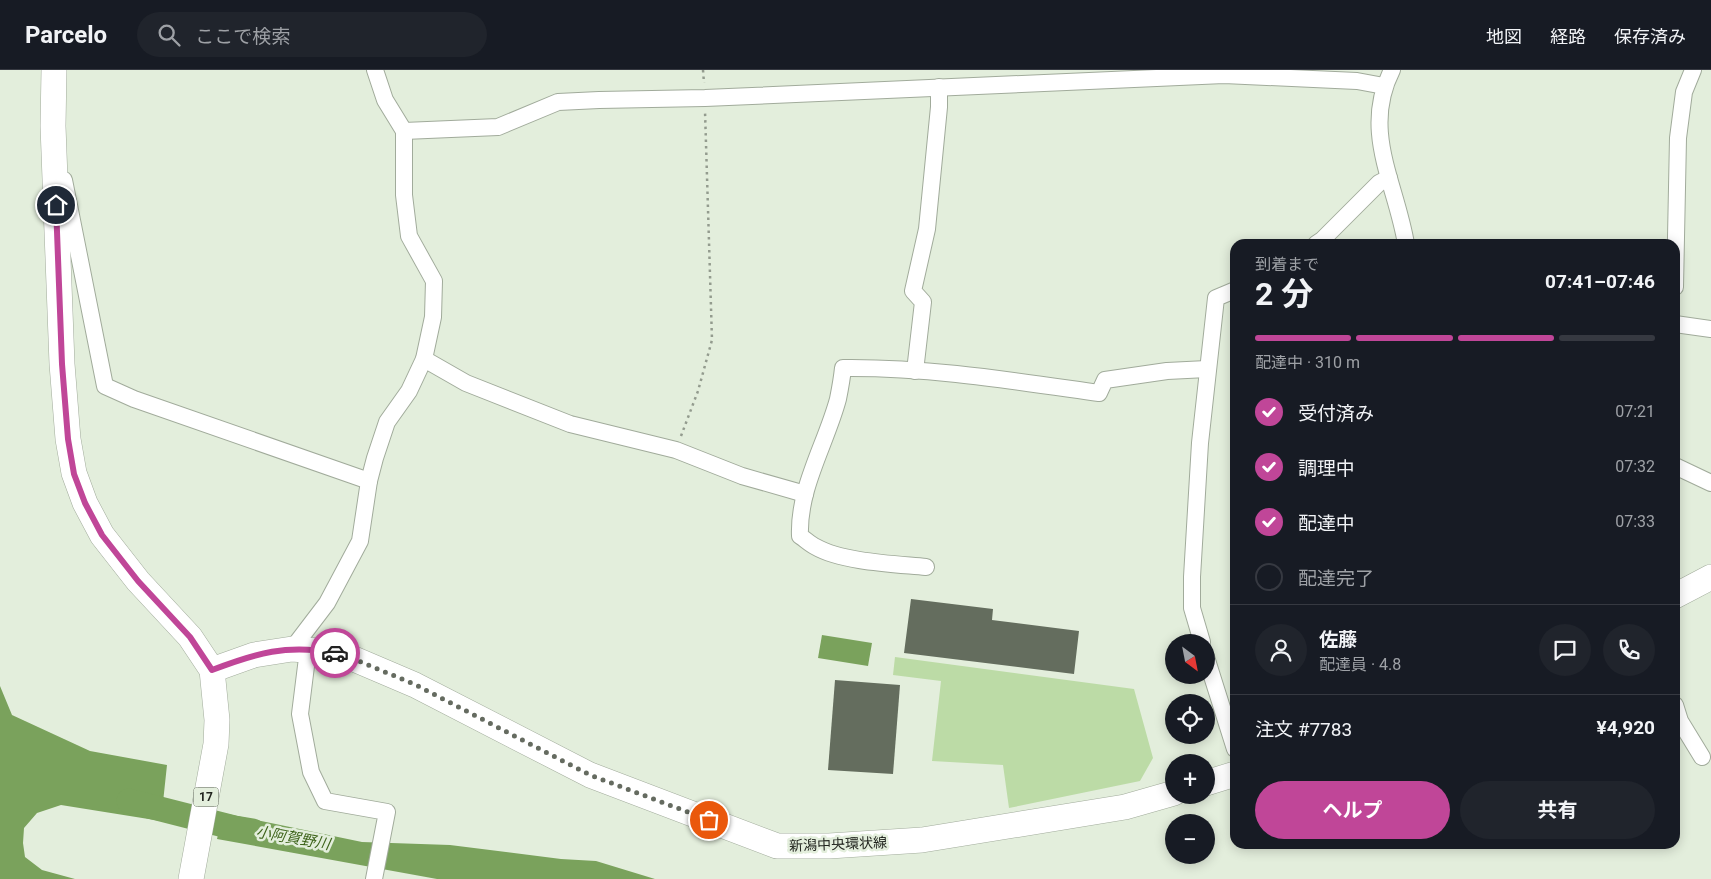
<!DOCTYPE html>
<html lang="ja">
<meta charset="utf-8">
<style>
:root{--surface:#171b24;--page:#20242c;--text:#f1f3f6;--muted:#9ea1a6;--line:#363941;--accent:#c04698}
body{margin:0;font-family:Roboto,"Noto Sans JP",sans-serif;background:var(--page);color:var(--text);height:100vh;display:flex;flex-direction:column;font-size:19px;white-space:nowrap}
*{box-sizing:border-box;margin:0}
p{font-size:16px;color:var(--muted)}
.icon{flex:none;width:28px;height:28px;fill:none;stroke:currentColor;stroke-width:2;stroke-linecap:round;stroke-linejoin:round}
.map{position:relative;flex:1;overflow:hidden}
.drawer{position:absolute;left:1230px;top:169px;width:450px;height:610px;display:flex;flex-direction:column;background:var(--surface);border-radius:15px;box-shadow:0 2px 12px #0003}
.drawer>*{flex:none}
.needle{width:32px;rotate:148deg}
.tools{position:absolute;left:1165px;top:564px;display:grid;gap:10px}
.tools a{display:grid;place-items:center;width:50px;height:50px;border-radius:50%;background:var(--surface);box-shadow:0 2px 12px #0003;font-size:25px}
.pin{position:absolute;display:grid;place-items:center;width:42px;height:42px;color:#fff;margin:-21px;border:2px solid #fff;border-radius:50%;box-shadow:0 1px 5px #0007}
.courier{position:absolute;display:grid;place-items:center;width:50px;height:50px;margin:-25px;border:4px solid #c04698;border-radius:50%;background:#fff;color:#222;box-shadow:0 1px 6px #0007}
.summary em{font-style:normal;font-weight:700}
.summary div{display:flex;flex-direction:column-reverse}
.summary{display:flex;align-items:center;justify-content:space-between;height:85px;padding:0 25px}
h1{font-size:32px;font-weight:700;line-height:38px}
.bar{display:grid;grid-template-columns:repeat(4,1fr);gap:8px 5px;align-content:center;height:60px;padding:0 25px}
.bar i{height:6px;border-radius:4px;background:var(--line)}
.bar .active{background:var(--accent)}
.bar p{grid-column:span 4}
.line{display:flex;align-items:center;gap:12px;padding:0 25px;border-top:1px solid var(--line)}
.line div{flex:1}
.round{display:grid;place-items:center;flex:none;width:52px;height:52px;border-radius:26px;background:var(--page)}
ol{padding:0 25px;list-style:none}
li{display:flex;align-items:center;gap:15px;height:55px}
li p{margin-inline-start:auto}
li .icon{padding:5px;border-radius:50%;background:var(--accent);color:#fff;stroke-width:4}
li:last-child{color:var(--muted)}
li i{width:28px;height:28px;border:2px solid var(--line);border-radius:50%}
.cta{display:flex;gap:10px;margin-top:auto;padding:10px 25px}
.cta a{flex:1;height:58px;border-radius:30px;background:var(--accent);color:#fff;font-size:20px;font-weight:700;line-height:58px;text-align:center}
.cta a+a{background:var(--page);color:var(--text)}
header{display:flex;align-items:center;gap:30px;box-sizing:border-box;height:70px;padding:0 25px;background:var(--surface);border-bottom:1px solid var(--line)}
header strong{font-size:24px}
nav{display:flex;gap:28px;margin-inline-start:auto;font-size:18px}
.search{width:350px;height:45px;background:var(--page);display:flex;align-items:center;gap:12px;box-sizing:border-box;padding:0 18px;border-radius:28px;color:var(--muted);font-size:19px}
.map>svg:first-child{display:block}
.green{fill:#bcdba6}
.water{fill:#7aa25c}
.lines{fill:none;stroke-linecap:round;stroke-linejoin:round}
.river{stroke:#7aa25c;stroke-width:25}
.building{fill:#646d5e}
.street-casing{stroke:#a1ab9b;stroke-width:18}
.primary-casing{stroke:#a1ab9b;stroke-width:26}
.path{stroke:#939b8e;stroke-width:2.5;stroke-dasharray:2.5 4;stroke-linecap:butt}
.street{stroke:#fff;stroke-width:16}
.primary{stroke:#fff;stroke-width:25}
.done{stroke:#656b60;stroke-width:5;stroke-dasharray:0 9}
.route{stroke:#c04698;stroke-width:6}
.labels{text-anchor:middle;stroke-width:5;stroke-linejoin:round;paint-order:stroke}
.shield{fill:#e3eedc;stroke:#5b6157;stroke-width:1}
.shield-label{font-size:12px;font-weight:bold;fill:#21241e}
.street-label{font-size:14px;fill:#21241e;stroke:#e3eedc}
.water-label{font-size:15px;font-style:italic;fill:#3d631a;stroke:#e3eedc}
</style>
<header>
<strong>Parcelo</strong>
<div class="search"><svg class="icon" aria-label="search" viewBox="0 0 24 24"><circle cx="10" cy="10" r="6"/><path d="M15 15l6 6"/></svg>ここで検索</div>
<nav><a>地図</a><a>経路</a><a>保存済み</a></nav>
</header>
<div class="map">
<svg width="1711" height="809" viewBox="0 0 1711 809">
<rect width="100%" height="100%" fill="#e3eedc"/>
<!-- green -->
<path class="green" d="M895 587 1134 619 1153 688 1140 711 1009 738 1003 695 932 691 941 611 893 605Z"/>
<!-- water -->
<g class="water">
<path d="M822 565 872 573 868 596 818 588Z"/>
<path d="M0 616 12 645 90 681 167 695 161 751 61 735 37 743 24 758 23 773 25 787 42 800 75 809H0Z"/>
<path d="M223 743 362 772 450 775 561 789 596 791 655 809H437L217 769Z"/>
</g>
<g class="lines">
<!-- river -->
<path class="river" d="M129 731 235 758 253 761"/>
</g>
<!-- building -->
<g class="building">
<path d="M911 529 993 539 992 550 1079 561 1074 604 904 583Z"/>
<path d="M835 610 900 615 893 704 828 700Z"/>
</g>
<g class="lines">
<defs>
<g id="street">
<path d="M1392 0C1361 61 1396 113 1406 174"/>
<path d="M404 61 498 57 558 32 599 30 705 28 1224 5 1357 11 1384 16"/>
<path d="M64 110 105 316 134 329 369 411"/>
<path d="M1316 174 1322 170 1379 113 1389 108"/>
<path d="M1675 217 1678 68 1684 22 1693 0"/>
<path d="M1675 254 1711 259"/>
<path d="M424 289 466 313 570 354 676 380 742 406 805 424"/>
<path d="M915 301 923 232 913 221 927 159 939 37V17"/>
<path d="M1675 396 1711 413"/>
<path d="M926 497C896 494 842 492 816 477 810 474 805 469 800 466 798 418 826 374 838 329 840 319 842 308 843 298 929 297 1014 311 1099 323L1105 310 1167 301 1207 299"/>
<path d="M1202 572 1192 538V507L1200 373 1216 228 1235 220"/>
<path d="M292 579 327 533 360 471 369 411 375 388 387 352 409 321 424 289 433 247 434 211 409 166 404 125V61L385 30 375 0"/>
<path d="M308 580 300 644 311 702 325 731 387 742 374 809"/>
<path d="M1206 587 1235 679"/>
<path d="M1675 635 1680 651 1702 687"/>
</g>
<g id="primary">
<path d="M54 0 53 56 62 294 68 369 74 403 85 433 102 465 138 511 190 567 212 600 217 650 216 674 191 809"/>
<path d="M1675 526 1711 507"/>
<path d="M212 600 254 585 292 579 333 582 347 586 415 615 590 705 777 776H829L922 770 1125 737 1174 723"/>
<path d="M1206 713 1235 704"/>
</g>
</defs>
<!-- street casing -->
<use href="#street" class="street-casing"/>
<!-- primary casing -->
<use href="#primary" class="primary-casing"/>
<!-- path -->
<g class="path">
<path d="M703 0 704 13"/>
<path d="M681 366 698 321 712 270 705 41"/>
</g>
<!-- street -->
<use href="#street" class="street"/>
<!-- primary -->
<use href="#primary" class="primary"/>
</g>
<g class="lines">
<!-- done -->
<path class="done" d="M335 583 347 586 416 615 590 705 709 750"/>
<!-- route -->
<path class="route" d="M56 135 62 294 68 369 74 404 85 433 102 465 138 511 190 567 212 600C256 583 287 574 335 583"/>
</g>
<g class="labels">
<!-- shield labels -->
<rect class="shield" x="193.5" y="717.5" width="25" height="19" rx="4"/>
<g class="shield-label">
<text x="206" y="731">17</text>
</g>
<!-- street labels -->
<g class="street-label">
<text transform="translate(838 774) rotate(-2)" y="5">新潟中央環状線</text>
</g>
<!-- water labels -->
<g class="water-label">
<text transform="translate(293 768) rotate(10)" y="5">小阿賀野川</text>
</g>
</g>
</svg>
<div class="tools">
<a><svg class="needle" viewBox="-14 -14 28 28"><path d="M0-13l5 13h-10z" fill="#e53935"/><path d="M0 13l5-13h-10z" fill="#9ea1a6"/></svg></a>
<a><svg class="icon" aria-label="locate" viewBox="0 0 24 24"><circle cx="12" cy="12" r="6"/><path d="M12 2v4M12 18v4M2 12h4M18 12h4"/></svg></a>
<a>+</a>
<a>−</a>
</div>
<div class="pin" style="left:709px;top:750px;background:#ea580c"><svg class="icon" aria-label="bag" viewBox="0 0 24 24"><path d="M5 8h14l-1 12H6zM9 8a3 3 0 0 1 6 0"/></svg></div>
<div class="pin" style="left:56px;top:135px;background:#1f2937"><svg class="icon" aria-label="home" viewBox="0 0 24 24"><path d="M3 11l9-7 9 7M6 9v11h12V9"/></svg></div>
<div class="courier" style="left:335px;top:583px"><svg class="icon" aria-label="car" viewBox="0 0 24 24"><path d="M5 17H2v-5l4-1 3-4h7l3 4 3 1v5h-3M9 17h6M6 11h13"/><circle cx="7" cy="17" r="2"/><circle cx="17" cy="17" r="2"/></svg></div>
<section class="drawer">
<div class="summary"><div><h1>2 分</h1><p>到着まで</p></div><em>07:41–07:46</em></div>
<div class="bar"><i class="active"></i><i class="active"></i><i class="active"></i><i></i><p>配達中 · 310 m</p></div>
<ol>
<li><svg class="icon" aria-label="check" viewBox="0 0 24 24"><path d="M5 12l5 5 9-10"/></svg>受付済み<p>07:21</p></li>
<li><svg class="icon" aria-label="check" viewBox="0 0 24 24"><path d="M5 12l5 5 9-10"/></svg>調理中<p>07:32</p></li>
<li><svg class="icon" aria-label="check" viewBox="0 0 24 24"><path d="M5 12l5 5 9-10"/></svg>配達中<p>07:33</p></li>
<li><i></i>配達完了</li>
</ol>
<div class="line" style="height:90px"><a class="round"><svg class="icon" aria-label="person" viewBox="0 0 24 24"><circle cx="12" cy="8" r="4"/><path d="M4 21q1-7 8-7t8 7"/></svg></a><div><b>佐藤</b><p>配達員 · 4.8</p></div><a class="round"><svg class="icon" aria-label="chat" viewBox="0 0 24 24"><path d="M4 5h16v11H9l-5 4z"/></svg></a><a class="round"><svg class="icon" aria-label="phone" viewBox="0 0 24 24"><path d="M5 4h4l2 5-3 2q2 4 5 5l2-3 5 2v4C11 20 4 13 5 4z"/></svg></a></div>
<div class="line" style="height:65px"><div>注文 #7783</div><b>¥4,920</b></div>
<div class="cta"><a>ヘルプ</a><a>共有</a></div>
</section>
</div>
